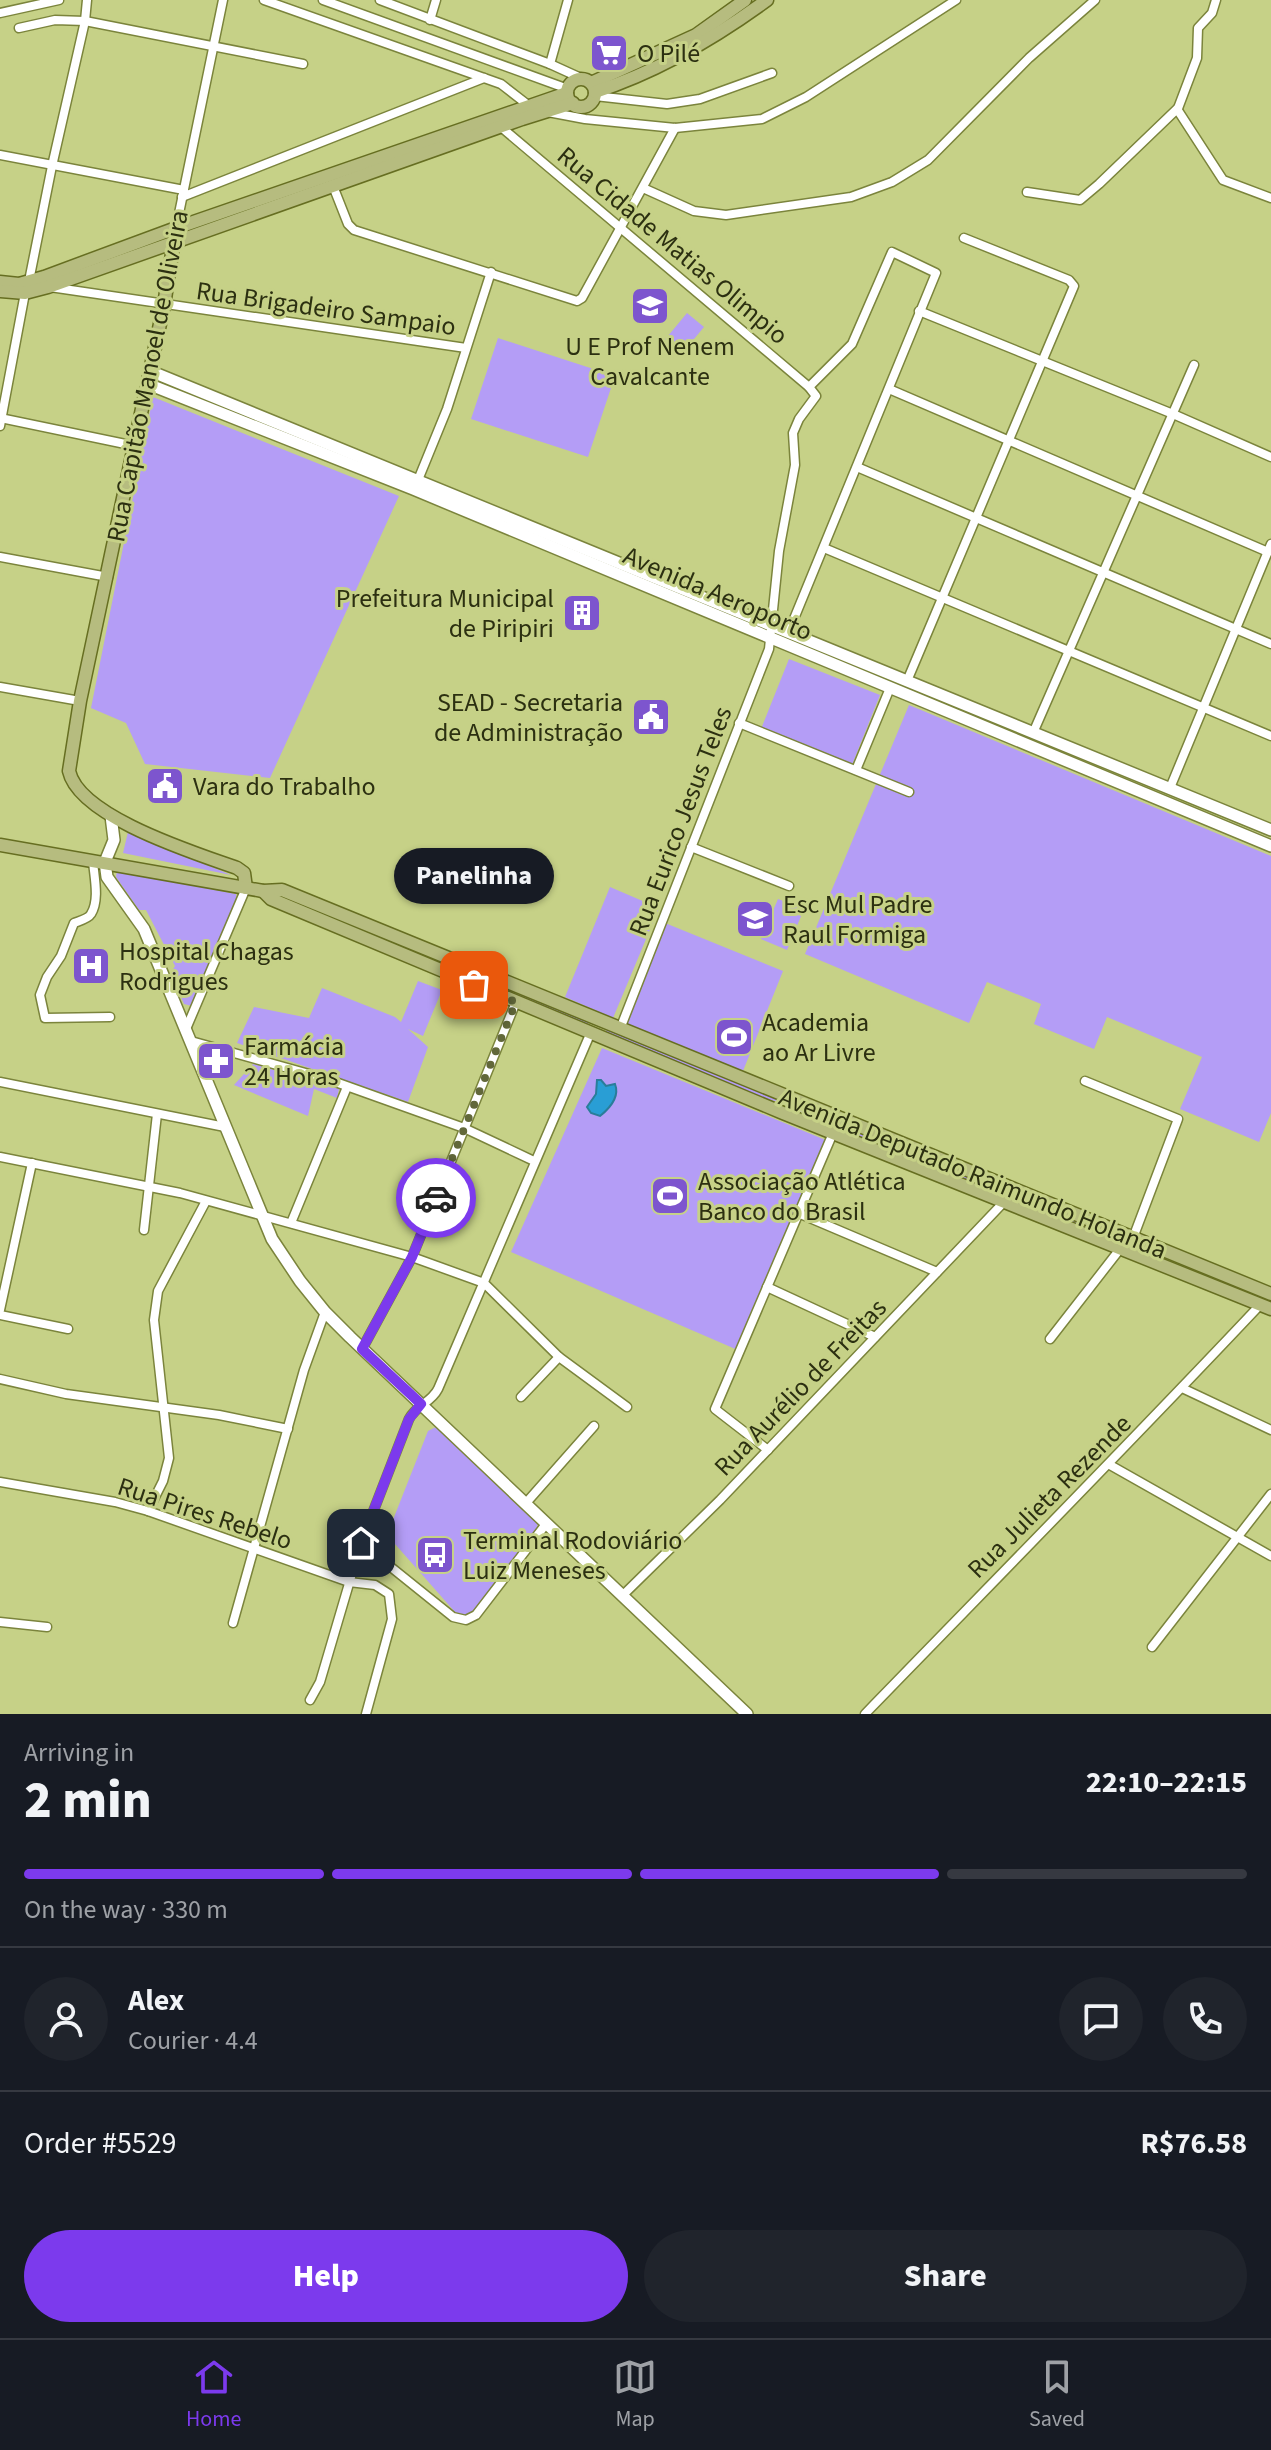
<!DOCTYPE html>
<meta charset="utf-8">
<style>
:root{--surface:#171b24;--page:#20242c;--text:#f1f3f6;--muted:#9ea1a6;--line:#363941;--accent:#7c3aed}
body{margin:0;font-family:"Source Sans 3",sans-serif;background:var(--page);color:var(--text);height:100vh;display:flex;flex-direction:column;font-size:30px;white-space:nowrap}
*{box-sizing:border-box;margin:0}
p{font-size:26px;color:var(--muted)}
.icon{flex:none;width:44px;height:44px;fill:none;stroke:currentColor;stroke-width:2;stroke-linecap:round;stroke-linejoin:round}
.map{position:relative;height:1714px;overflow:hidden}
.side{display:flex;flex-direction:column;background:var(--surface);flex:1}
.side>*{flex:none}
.pin{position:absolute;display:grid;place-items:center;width:68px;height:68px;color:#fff;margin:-34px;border-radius:16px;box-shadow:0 4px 12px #0006}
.courier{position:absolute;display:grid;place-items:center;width:80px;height:80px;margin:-40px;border:6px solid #7c3aed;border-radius:50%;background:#fff;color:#222;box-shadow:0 2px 10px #0007}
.bubble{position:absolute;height:56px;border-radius:28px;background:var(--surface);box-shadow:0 2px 6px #0004;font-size:26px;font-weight:800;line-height:56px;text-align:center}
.summary em{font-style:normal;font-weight:800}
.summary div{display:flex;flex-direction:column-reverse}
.summary{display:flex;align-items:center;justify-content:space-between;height:136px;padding:0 24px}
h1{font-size:52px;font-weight:800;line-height:60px}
.bar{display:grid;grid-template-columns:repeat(4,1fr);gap:12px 8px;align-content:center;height:96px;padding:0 24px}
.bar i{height:10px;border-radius:6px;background:var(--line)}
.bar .active{background:var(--accent)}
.bar p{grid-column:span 4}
.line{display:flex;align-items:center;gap:20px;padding:0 24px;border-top:2px solid var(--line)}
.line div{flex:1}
.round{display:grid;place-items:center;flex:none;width:84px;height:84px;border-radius:42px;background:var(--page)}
.button{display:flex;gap:16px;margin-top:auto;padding:16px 24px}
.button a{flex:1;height:92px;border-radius:48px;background:var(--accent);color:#fff;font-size:32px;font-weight:800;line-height:92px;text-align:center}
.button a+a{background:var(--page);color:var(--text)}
.menu{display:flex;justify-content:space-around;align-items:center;height:112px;border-top:2px solid var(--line);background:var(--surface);font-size:22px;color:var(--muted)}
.menu a{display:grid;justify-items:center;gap:4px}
.menu .active{color:var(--accent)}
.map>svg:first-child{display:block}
.green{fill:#b49df6}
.water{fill:#299ed5;stroke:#2a7d9a;stroke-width:2}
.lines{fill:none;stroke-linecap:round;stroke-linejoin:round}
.street-casing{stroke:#7b843c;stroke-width:11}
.secondary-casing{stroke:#7b843c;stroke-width:14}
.primary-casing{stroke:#666e21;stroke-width:15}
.street{stroke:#fff;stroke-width:8}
.secondary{stroke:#fff;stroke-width:11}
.primary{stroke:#b6bc7f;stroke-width:12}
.done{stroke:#62683a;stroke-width:8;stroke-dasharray:0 14.4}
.route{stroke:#7c3aed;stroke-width:10}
.labels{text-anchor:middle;stroke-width:6;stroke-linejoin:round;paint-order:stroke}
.poi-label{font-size:26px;fill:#2c3011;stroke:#c6d187;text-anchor:start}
.street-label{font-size:26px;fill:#2c3011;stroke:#c6d187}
</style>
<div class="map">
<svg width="1271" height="1714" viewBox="0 0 1271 1714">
<rect width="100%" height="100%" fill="#c6d187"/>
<!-- green -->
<g class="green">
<path d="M687 313 704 327 679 357 663 342Z"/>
<path d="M498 338 615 376 588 457 471 419Z"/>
<path d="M153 397 399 496 270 778 145 764 126 723 91 708Z"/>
<path d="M789 659 880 695 852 765 761 729Z"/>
<path d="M909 705 1271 856V1113L1259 1142 1180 1109 1202 1057 1107 1017 1094 1049 1034 1024 1041 1004 987 982 969 1023 805 954Z"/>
<path d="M128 832 231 875 123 853Z"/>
<path d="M117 871 236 894 237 901 192 1006 184 1004 171 973 175 966 146 910H139L116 877Z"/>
<path d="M610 887 659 908 613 1018 565 997Z"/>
<path d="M280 894 588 1019 589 1023 586 1025 279 899Z"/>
<path d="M778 899 804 909 787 950 761 939Z"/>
<path d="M665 923 783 971 743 1071 624 1023Z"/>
<path d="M418 981 442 990 423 1036 408 1029 428 1047 408 1102 237 1043 254 1007 309 1018 322 988 395 1017 401 1022Z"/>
<path d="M607 1028 784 1100 783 1102 768 1100 605 1033Z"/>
<path d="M602 1048 828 1141 740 1351 511 1252Z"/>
<path d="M253 1064 339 1089 337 1098 314 1089 308 1116 234 1085Z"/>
<path d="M798 1108 813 1111 1170 1257 1168 1260 1155 1257 798 1112Z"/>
<path d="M436 1427 538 1522 537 1528 471 1614 465 1616 455 1612 387 1535 428 1431Z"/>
</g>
<!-- water -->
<path class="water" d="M597 1080H601L606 1086 615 1084C620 1097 610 1108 600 1116L591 1113 587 1107 596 1094Z"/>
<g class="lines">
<defs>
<g id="street">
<path d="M264 0 501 84 528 105"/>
<path d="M323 0 568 89"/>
<path d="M380 0 550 64 583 79"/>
<path d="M0 13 59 0"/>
<path d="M430 20 436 0"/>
<path d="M19 28 55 20 85 21 303 64"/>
<path d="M550 64 568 0"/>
<path d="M595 96 667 104 700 99 772 73"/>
<path d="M1177 111 1197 58 1198 28 1212 13 1216 0"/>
<path d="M548 112 585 119 675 128 762 119 806 97 956 0"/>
<path d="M501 127 809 387 816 396 799 419 793 433 795 465 779 551 769 649 620 1029"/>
<path d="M0 155 184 190"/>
<path d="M333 186 348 224 354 230 577 301 582 298 675 128"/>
<path d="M643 188 694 211 726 215 851 197 892 182 928 160 1029 58 1095 0"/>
<path d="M1027 192 1080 200 1099 184 1177 109 1223 180 1271 198"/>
<path d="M182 197 484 78"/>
<path d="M176 228 223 0"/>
<path d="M29 281 52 166 85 21 87 0"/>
<path d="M50 287 466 348"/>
<path d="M919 311 1173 414 1271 457"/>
<path d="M889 389 1268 552"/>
<path d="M0 418 135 446"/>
<path d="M0 426 25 293"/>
<path d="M857 467 1271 644"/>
<path d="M418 480 447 409 491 272"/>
<path d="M824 548 1271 736"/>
<path d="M0 557 108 577"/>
<path d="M789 631 936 273 892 252 852 344 809 387"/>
<path d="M907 681 1074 286 1069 280 964 238"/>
<path d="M0 687 80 701"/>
<path d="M739 723 909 792"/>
<path d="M1033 733 1194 365"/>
<path d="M856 770 890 688"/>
<path d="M1170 788 1271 544"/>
<path d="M691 847 789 886"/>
<path d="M93 861C94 876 100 900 91 914 88 919 79 921 74 923L61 956 47 977 40 995 45 1018 110 1017"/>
<path d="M186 1029 246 888"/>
<path d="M191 1041 327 1079 464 1128 534 1161"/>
<path d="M1085 1081 1178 1119 1133 1238"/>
<path d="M0 1082 225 1127"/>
<path d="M0 1157 180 1193 412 1257 484 1283 559 1357 627 1407"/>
<path d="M798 1213 937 1272"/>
<path d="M291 1223 347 1087"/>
<path d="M144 1230 157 1114"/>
<path d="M767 1287 875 1337"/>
<path d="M0 1310 32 1163"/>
<path d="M0 1315 68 1329"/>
<path d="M1050 1339 1120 1249"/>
<path d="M362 1349 412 1257 516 1002"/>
<path d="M0 1379 66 1394 219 1415 288 1429"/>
<path d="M1182 1388 1271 1430"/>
<path d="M521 1397 559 1357"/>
<path d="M768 1450 715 1409 833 1133"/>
<path d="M1110 1465 1271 1556"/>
<path d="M0 1482 115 1502 148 1511 349 1582 375 1585 389 1594 392 1619 366 1714"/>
<path d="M526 1503 594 1426"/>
<path d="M148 1511 163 1481 169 1458 154 1320 158 1291 206 1201"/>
<path d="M361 1543 453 1617 466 1620 476 1615 546 1524"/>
<path d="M622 1596 720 1500 1003 1203"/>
<path d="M0 1622 47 1627"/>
<path d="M233 1623 304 1370 325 1312"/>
<path d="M1152 1647 1271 1494"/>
<path d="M310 1700 320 1682 361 1543 409 1419C416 1405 431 1403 438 1389L591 1032"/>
<path d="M865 1714C997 1578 1130 1443 1260 1305"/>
</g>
<g id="secondary">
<path d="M150 371 1271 830"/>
<path d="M148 384 413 489 1271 846"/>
<path d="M111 816 114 840 105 862 107 877 144 929 272 1239 300 1281 325 1312 350 1337 747 1714"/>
</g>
<g id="primary">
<circle cx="581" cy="93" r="14"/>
<path d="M591 83 696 35 745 0"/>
<path d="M595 92C657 72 715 38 767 0"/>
<path d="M176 228 164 305 80 701 69 771C79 817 195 853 237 868L244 873 246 888"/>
<path d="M0 282 19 284 44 277 176 228 567 93"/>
<path d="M0 291 25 293 48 287 522 119 573 103"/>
<path d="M0 845 263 891 282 890 1271 1294"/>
<path d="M263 891 271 899 783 1113 1271 1309"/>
</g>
</defs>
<!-- street casing -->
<use href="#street" class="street-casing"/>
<!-- secondary casing -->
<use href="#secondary" class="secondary-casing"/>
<!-- primary casing -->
<use href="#primary" class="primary-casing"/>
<!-- street -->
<use href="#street" class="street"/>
<!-- secondary -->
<use href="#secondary" class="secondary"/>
<!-- primary -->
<use href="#primary" class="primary"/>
</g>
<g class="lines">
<!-- done -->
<path class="done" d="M436 1198 516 1002 474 985"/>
<!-- route -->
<path class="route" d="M361 1543 409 1419 421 1404 362 1349 412 1257 436 1198"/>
</g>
<!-- icons -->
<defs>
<symbol id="supermarket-square" viewBox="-11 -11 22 22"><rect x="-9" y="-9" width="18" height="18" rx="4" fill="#7d55ce" stroke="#c6d187"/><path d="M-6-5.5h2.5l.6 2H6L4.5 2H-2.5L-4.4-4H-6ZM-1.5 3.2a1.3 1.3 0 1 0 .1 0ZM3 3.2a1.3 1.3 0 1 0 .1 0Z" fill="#fff"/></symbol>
<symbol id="school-square" viewBox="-11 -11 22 22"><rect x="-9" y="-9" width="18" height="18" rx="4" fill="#7d55ce" stroke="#c6d187"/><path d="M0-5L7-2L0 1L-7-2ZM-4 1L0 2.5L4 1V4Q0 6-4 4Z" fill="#fff"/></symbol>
<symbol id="building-square" viewBox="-11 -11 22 22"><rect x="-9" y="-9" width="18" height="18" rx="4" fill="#7d55ce" stroke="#c6d187"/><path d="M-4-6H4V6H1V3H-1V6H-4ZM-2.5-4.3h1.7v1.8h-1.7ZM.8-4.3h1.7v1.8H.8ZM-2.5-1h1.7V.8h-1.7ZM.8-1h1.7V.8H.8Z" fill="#fff"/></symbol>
<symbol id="civic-square" viewBox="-11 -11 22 22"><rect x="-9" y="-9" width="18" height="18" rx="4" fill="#7d55ce" stroke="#c6d187"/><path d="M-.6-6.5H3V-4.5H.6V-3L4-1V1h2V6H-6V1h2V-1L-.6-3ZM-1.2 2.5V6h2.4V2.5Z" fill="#fff"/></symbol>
<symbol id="hospital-square" viewBox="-11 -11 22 22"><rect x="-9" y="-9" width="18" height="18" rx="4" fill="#7d55ce" stroke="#c6d187"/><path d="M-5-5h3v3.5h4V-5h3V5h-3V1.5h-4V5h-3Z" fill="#fff"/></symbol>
<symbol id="stadium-square" viewBox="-11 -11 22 22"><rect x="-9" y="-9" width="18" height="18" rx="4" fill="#7d55ce" stroke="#c6d187"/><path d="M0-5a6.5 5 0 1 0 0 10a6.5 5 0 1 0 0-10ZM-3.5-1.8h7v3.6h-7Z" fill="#fff"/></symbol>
<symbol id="pharmacy-square" viewBox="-11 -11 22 22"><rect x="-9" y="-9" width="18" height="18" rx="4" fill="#7d55ce" stroke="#c6d187"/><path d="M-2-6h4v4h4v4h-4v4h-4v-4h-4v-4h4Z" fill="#fff"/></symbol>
<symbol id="bus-square" viewBox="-11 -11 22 22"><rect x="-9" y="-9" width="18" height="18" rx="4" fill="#7d55ce" stroke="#c6d187"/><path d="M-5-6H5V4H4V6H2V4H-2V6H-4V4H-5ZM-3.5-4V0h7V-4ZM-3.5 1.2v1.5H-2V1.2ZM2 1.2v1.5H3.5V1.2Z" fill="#fff"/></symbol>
</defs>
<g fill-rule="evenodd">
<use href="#supermarket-square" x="587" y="31" width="44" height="44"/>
<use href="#school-square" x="628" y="284" width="44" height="44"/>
<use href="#building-square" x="560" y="591" width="44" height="44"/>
<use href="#civic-square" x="629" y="695" width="44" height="44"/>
<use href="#civic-square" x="143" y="764" width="44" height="44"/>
<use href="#school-square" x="733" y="897" width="44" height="44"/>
<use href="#hospital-square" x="69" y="944" width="44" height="44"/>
<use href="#stadium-square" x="712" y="1015" width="44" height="44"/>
<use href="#pharmacy-square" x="194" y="1039" width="44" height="44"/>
<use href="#stadium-square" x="648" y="1174" width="44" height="44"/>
<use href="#bus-square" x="413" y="1533" width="44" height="44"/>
</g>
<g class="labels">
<!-- poi labels -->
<g class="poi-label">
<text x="637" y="62">O Pilé</text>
<text x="650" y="355" text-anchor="middle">U E Prof Nenem<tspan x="650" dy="30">Cavalcante</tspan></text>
<text x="554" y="607" text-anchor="end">Prefeitura Municipal<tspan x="554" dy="30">de Piripiri</tspan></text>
<text x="623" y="711" text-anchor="end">SEAD - Secretaria<tspan x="623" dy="30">de Administração</tspan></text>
<text x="193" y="795">Vara do Trabalho</text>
<text x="783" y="913">Esc Mul Padre<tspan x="783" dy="30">Raul Formiga</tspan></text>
<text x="119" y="960">Hospital Chagas<tspan x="119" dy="30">Rodrigues</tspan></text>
<text x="762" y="1031">Academia<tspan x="762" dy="30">ao Ar Livre</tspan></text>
<text x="244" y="1055">Farmácia<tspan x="244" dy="30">24 Horas</tspan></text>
<text x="698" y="1190">Associação Atlética<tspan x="698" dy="30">Banco do Brasil</tspan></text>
<text x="463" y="1549">Terminal Rodoviário<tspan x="463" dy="30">Luiz Meneses</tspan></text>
</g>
<!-- street labels -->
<g class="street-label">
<text transform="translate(673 245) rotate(40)" y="9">Rua Cidade Matias Olimpio</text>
<text transform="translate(326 308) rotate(8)" y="9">Rua Brigadeiro Sampaio</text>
<text transform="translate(147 376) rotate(-79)" y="9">Rua Capitão Manoel de Oliveira</text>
<text transform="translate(718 593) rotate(23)" y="9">Avenida Aeroporto</text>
<text transform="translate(680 821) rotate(-69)" y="9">Rua Eurico Jesus Teles</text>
<text transform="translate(973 1173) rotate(22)" y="9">Avenida Deputado Raimundo Holanda</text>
<text transform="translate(800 1387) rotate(-46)" y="9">Rua Aurélio de Freitas</text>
<text transform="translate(1049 1496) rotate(-45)" y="9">Rua Julieta Rezende</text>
<text transform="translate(205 1513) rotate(18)" y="9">Rua Pires Rebelo</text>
</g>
</g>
</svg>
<div class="pin" style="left:474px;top:985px;background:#ea580c"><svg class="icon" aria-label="bag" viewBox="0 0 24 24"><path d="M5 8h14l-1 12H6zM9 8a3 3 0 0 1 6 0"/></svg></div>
<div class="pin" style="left:361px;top:1543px;background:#1f2937"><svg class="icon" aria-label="home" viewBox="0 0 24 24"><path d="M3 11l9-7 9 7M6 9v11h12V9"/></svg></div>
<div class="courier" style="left:436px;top:1198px"><svg class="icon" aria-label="car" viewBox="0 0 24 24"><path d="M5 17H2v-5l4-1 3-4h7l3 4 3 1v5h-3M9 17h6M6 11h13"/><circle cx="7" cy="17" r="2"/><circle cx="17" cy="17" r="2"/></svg></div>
<div class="bubble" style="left:394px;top:848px;width:160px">Panelinha</div>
</div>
<section class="side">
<div class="summary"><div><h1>2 min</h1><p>Arriving in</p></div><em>22:10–22:15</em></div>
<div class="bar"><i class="active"></i><i class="active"></i><i class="active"></i><i></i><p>On the way · 330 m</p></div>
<div class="line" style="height:144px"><a class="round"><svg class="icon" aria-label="person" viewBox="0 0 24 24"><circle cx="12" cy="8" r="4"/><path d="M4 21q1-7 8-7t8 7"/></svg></a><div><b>Alex</b><p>Courier · 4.4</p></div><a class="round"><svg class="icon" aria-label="chat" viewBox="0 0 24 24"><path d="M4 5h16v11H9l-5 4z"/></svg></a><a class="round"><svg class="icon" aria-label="phone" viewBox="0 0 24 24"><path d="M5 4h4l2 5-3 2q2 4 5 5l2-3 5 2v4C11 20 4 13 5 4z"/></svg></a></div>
<div class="line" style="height:104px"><div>Order #5529</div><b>R$76.58</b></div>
<div class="button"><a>Help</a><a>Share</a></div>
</section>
<nav class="menu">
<a class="active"><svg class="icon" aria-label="home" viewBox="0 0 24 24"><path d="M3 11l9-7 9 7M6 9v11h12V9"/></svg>Home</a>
<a><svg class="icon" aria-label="map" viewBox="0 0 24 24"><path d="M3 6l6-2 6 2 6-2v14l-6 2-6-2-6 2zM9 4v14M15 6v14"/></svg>Map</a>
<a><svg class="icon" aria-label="saved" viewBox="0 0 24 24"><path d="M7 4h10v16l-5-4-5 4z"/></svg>Saved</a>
</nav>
